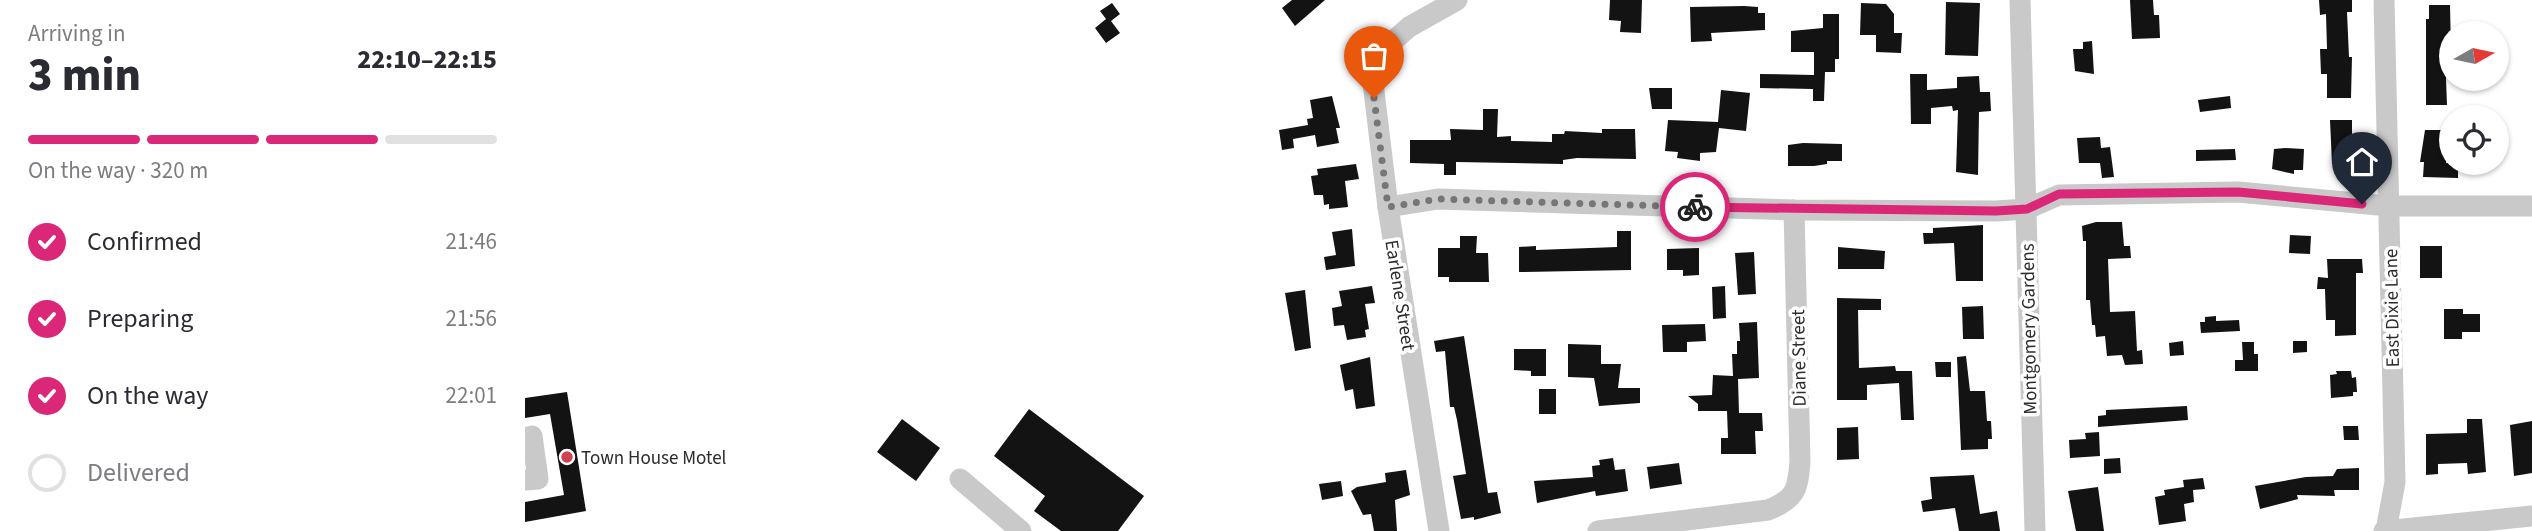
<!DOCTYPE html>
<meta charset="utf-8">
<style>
:root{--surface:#fff;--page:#f7f7f7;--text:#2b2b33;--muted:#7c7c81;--line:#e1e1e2;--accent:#db2777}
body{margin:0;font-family:"Source Sans 3",sans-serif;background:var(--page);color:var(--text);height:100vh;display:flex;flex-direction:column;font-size:26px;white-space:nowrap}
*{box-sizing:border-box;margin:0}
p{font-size:23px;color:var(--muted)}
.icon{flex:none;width:38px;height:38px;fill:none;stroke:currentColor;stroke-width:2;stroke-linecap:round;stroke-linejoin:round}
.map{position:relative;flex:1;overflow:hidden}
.details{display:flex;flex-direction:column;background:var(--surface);width:525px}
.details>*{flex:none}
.needle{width:46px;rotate:81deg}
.controls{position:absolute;left:1914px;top:21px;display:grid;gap:14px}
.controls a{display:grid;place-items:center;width:70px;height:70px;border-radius:50%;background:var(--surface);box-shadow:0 2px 5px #0004;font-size:35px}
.pin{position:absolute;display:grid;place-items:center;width:60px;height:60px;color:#fff;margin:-72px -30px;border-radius:50% 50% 50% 0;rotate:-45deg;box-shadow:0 0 7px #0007}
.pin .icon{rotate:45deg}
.courier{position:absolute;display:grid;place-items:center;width:70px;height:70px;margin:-35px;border:5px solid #db2777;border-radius:50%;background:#fff;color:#222;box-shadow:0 2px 9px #0007}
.headline em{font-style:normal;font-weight:800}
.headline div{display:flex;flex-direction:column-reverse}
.headline{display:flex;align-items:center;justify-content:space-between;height:119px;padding:0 28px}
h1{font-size:46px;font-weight:800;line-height:52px}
.bar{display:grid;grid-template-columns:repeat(4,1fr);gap:10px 7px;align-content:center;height:84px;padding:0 28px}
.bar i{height:9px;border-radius:5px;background:var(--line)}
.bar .active{background:var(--accent)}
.bar p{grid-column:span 4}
ol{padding:0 28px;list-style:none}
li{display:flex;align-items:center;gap:21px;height:77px}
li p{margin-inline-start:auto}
li .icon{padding:7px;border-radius:50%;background:var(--accent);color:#fff;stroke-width:4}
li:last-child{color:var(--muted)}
li i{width:38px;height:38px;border:4px solid var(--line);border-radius:50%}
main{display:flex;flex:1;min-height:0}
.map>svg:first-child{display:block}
.building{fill:#131313}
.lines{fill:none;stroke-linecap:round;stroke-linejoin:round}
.minor{stroke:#c9c9c9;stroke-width:21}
.done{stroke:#767676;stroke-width:7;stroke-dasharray:0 12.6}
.route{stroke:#db2777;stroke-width:9}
.poi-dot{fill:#cf4254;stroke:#fff;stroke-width:2.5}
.labels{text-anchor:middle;stroke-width:7;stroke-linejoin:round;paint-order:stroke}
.street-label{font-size:19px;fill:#2c2c2c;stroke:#fff}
.poi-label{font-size:19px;fill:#2c2c2c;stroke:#fff;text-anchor:start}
</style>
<main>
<section class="details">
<div class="headline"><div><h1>3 min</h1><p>Arriving in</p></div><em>22:10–22:15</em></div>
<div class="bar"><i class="active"></i><i class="active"></i><i class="active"></i><i></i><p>On the way · 320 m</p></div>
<ol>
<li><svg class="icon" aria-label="check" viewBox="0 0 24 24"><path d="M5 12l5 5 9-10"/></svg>Confirmed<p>21:46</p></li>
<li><svg class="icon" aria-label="check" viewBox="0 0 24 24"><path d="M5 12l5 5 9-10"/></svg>Preparing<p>21:56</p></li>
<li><svg class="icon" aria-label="check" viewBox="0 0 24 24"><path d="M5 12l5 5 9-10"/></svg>On the way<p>22:01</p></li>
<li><i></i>Delivered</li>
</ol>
</section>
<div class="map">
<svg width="2007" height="531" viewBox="0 0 2007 531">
<rect width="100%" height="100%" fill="#fff"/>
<!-- building -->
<g class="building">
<path d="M767 0H800L770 26 757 8Z"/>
<path d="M1085 0H1117L1116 33 1095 32 1096 21 1084 20Z"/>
<path d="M1605 0H1628L1629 15H1634L1635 38 1607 39Z"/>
<path d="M1794 0H1827V12H1822L1824 57H1827L1826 98H1802V74H1796L1795 49H1802L1801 14 1795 15Z"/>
<path d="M1421 2 1455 3 1453 56 1420 55Z"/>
<path d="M587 3 595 14 586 21 595 33 581 43 570 28 581 19 575 11Z"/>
<path d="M1336 3 1361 4 1369 14V33H1377L1376 53 1351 52V35H1335Z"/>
<path d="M1904 5H1925L1926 52H1920L1922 105H1901V19H1904Z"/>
<path d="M1219 6 1233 7V13H1240V30L1186 33 1187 41 1166 42 1165 7Z"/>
<path d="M1298 14H1314V59H1310V72H1300L1299 101H1288V89L1235 88V74L1289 75V52H1266V31L1298 28Z"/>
<path d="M1567 41 1569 74 1550 71 1548 49H1558V42Z"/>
<path d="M1385 74H1402V90L1432 88V77L1454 76 1455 92H1465L1466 111 1454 112 1453 175 1431 172 1433 110 1428 111 1427 106 1406 108V124H1386Z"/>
<path d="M1124 88H1147V109H1127Z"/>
<path d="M1196 90 1225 93 1221 131 1194 128 1191 152 1175 153V161L1152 158 1153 152 1140 151 1143 120 1193 122Z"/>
<path d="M807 96 815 128H811L814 143 792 147 790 135 768 139 769 148 757 150 754 130 783 125 782 119 788 118 785 100Z"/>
<path d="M1705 96 1706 108 1675 112 1673 100Z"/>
<path d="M958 109H973L972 137 986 136V141L1027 142V134H1039L1040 131 1077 133V129H1110L1111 159 1052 158 1038 160V164L931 162V175H919V164L885 163V140H926L925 129 958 130Z"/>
<path d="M1805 120H1827V165L1807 164Z"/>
<path d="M1900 130H1922L1921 163 1933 164V178L1898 177 1899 162H1895Z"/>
<path d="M1575 137 1576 148 1585 147 1589 177 1577 178 1575 163H1554L1552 138Z"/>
<path d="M1278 143 1317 144V161H1302V164L1289 166H1263V145Z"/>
<path d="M1760 148 1779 149 1778 170H1769V174L1747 169 1749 149Z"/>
<path d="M1710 149 1711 160 1671 161V150Z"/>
<path d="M831 164 834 179 820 181 823 207 804 209V204L799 205 798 195H789L786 176 793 175 792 169Z"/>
<path d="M1571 222H1597L1599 246H1605L1606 258 1583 259 1585 312 1610 311 1612 351 1617 350 1618 364 1600 365 1597 355 1582 356 1580 336 1571 337 1570 325H1567L1565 300H1561V241H1558L1557 226Z"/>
<path d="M1458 225V281H1431L1429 243 1399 244 1398 233H1408V228Z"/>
<path d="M827 229 830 266 801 270 799 257 811 255 807 232Z"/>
<path d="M1092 231H1106V270L994 272V247L1011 246V250L1092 247Z"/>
<path d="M1765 235 1786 236 1785 254 1764 253Z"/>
<path d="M935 236H952L951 253H963L964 282H924V277H913V248H935Z"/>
<rect x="1895" y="246" width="22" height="32"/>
<path d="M1313 247 1360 251 1359 269H1313Z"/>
<path d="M1174 248V275L1158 276V270H1142V249Z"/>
<path d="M1229 252 1231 294 1213 295 1210 253Z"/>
<path d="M1802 259H1837L1838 273H1831V335L1810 336V320H1801L1800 289H1792L1793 277 1803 278Z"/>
<path d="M847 286 850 303 840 304 844 329 840 330 841 337 822 340 819 325 809 326 807 308 817 306 814 291Z"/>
<path d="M1200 286 1201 318 1188 319 1187 287Z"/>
<path d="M780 290 786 348 770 351 760 293Z"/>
<path d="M1312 298 1356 299V310H1333L1334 368 1370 366 1371 371H1387L1389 420H1376L1374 383 1342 385V400H1312Z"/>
<path d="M1458 306 1459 339H1438L1437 307Z"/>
<path d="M1919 309H1938V314H1955V332H1937V339H1919Z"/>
<path d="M1691 316V321L1714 320 1715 331 1676 333 1675 322H1680V317Z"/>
<path d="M1232 322 1234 378 1213 379 1214 413H1237L1238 431H1230L1231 454H1196V438H1203L1202 411H1173V404L1163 396 1187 395 1188 375 1208 376 1207 354H1212V341H1215L1214 323Z"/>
<path d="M1180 324 1181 341 1162 342V352H1138L1137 325Z"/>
<path d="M939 336 963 493 972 492 976 513 949 520V517L936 519 932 498 928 476 941 474 932 420 929 407H925L920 351 911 352 909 341Z"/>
<path d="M1658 341 1659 355 1645 356 1644 343Z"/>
<path d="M1768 341H1782V352L1768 353Z"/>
<path d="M1717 342H1729V354H1733V371H1710V360H1718Z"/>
<path d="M1043 344 1076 345V364H1096L1093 388H1115V403L1074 406 1069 378 1043 377Z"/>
<path d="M989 349H1021V376H1006V371L989 370Z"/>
<path d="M1441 356 1445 391H1460L1462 421H1466L1467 439H1463V449L1436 450 1432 357Z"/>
<path d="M845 357 850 406 831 409 828 389 820 391 815 365Z"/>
<path d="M1410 362H1426V377H1411Z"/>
<path d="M1811 371H1826L1827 378 1831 377 1832 392H1828V396L1806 398 1805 375 1812 374Z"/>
<rect x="1014" y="389" width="17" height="25"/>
<path d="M42 392 61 511 0 522V502L39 495 25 414 0 418V398Z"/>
<path d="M1662 406 1663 420 1573 427V416L1581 415V410Z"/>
<path d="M504 409 619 496 593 531H536L509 511 520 496 469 456Z"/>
<path d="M377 419 415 448 391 481 352 452Z"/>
<path d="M1942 419H1957L1961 472 1943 474 1942 463 1913 464V474L1901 475V434L1942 433Z"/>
<path d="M2007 421V473L1989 476 1985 425Z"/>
<path d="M1818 426H1833L1834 440H1819Z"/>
<path d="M1333 427 1334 459 1312 460V428Z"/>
<path d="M1574 432 1575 456 1545 458 1544 440 1561 439 1560 433Z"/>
<path d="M1088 458 1090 470 1100 469 1103 491 1071 496 1070 491 1012 503 1009 481 1068 477 1067 466 1075 465 1074 460Z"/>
<path d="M1595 458 1596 473 1579 474V459Z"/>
<path d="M1154 463 1157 484 1125 489 1122 467Z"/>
<path d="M1834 468V490H1809L1810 496 1772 495 1773 499 1735 509 1730 486 1781 477 1808 476 1812 469Z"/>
<path d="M881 470 885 495 870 500 872 531H849L846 514 838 515 826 491 832 487 861 482 860 473Z"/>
<path d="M1449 475 1455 514 1472 511 1475 531H1434L1430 508 1398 512 1396 501 1407 499 1405 477Z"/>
<path d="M1678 478 1680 489 1668 490 1669 502 1659 504 1661 521 1634 525 1630 497 1640 495 1639 490 1659 487 1658 480Z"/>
<path d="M816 481 818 496 797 500 794 484Z"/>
<path d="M1573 487 1579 531H1551L1543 491Z"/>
</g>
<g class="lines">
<!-- minor -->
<g class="minor">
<path d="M1495 0 1510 531"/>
<path d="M1859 0 1870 482 1861 531"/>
<path d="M863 207 913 199 1269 210 1471 211 1502 209 1534 195 1713 192 1864 206H2007"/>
<path d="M0 438 7 436 13 479 0 480"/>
<path d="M435 479 496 531"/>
<path d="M914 531 863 207 848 83 853 58 866 43 884 27 932 0"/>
<path d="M1073 531 1243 510C1271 499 1273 489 1275 461L1269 210"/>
<path d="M1859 531 2007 516"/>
</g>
</g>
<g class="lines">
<!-- done -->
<path class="done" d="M849 98 863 207 913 199 1170 207"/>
<!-- route -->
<path class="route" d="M1170 207 1471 211 1502 209 1534 194 1713 192 1837 204"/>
</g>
<!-- markers -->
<circle class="poi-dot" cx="42" cy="457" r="7"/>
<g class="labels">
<!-- street labels -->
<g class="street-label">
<text transform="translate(876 295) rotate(81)" y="7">Earlene Street</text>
<text transform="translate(1866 308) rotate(-91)" y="7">East Dixie Lane</text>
<text transform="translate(1503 329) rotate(-91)" y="7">Montgomery Gardens</text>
<text transform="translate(1273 358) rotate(-91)" y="7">Diane Street</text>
</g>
<!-- poi labels -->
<g class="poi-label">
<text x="56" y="464">Town House Motel</text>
</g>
</g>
</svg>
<div class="controls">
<a><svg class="needle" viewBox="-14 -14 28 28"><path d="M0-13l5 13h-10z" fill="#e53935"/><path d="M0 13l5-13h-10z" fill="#7c7c81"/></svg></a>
<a><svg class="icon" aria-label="locate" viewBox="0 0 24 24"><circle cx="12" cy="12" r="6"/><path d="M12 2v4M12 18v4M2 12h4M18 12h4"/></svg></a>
</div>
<div class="pin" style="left:849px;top:98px;background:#ea580c"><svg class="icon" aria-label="bag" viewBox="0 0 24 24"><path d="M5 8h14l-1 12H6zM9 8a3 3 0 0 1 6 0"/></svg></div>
<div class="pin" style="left:1837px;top:204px;background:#1f2937"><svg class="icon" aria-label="home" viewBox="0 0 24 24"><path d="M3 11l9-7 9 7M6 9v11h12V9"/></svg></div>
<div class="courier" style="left:1170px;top:207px"><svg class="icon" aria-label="bike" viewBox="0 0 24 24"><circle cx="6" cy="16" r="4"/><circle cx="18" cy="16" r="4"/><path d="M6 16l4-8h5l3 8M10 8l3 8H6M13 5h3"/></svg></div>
</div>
</main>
